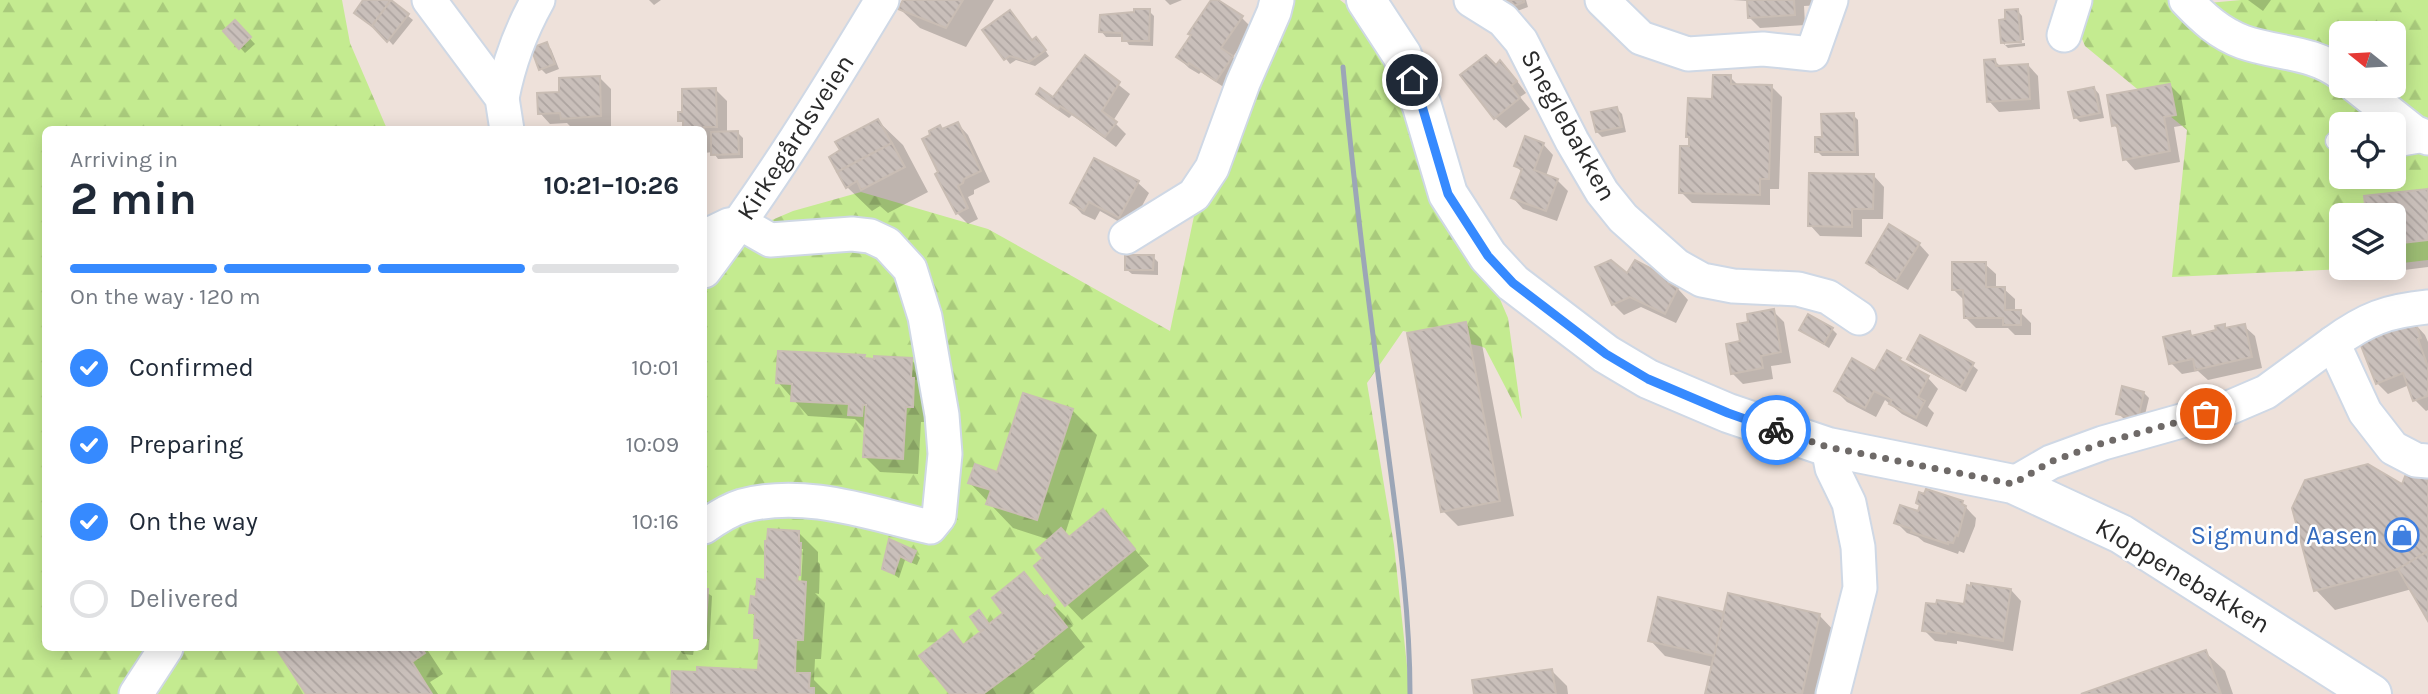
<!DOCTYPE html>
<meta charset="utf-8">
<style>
:root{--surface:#fff;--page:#f6f6f7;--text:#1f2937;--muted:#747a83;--line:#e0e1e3;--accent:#368aff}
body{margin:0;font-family:Karla,sans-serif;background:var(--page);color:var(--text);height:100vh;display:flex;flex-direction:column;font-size:26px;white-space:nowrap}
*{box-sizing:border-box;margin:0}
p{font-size:23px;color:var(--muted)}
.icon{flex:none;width:38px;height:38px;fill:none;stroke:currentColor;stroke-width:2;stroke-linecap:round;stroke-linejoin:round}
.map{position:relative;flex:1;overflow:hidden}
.details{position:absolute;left:42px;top:126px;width:665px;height:525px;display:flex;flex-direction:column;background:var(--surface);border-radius:10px;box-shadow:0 4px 18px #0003}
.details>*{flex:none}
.needle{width:46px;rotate:288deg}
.fabs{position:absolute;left:2329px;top:21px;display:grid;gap:14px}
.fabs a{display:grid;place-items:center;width:77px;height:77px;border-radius:10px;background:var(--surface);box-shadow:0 4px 18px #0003;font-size:35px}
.pin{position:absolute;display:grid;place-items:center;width:60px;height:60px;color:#fff;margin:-30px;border:4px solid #fff;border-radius:50%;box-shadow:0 2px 7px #0007}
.courier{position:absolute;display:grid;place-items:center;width:70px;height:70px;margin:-35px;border:5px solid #368aff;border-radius:50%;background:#fff;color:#222;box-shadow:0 2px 9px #0007}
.summary em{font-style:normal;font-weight:700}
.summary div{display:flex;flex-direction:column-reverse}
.summary{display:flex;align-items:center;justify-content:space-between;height:119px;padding:0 28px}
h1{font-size:46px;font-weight:700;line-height:52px}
.bar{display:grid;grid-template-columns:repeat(4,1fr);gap:10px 7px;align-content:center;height:84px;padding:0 28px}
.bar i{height:9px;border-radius:5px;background:var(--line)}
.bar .current{background:var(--accent)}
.bar p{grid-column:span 4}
ol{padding:0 28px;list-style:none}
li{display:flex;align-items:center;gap:21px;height:77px}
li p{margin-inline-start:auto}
li .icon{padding:7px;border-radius:50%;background:var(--accent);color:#fff;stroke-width:4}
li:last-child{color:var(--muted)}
li i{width:38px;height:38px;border:4px solid var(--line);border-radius:50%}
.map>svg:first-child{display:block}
.forest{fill:url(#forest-firs);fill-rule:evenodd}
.shadow{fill:#0003;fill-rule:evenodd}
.building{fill:url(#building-back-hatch);stroke:#c9bdb4;stroke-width:2}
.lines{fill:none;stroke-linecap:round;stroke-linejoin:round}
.lane-casing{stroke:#cfd8e5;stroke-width:21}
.street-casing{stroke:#cfd8e5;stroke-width:37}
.secondary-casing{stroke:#cfd8e5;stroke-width:42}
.lane{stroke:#fff;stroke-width:18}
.street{stroke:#fff;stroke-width:33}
.secondary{stroke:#fff;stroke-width:38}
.rail{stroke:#9ca6b7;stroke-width:5}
.done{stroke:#6f6a68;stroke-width:7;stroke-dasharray:0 12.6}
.route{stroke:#368aff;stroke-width:9}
.labels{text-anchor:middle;stroke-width:5;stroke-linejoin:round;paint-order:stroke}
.street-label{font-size:26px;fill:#2a2a2a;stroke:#fff}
.shop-label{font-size:26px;fill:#366cbe;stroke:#fff;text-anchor:end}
</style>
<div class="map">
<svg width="2428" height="694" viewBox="0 0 2428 694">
<defs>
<pattern id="forest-firs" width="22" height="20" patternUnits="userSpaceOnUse" patternTransform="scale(1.75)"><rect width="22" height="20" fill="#c4eb90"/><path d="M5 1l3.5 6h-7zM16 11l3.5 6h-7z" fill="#a9ca7c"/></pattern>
<pattern id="building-back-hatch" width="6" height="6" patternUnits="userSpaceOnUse" patternTransform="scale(1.75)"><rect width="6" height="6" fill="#c9bfba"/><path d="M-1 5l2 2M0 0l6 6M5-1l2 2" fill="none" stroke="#ada4a0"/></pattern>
</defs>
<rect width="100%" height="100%" fill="#eee1da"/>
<!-- forest -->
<g class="forest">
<path d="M0 0H342L350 43 387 129 46 130V648H704V241L753 228 793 211 861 192 988 229 1170 331 1198 197 1275 0H1340L1353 10 1439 157 1508 318 1522 419 1485 348 1480 346 1403 331 1367 383 1394 545 1410 694H0Z"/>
<path d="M2066 0H2185L2186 5 2241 0H2428V260L2394 264V215H2342V268H2365L2172 277 2187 130 2085 46ZM2342 33H2394V86H2342ZM2342 124H2394V177H2342Z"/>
</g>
<!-- shadow -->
<g class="shadow">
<path d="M365 0H388L413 20 393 45 383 34 361 18Z"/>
<path d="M649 0H661L654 5Z"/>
<path d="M905 0H994L966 47 920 28 900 9Z"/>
<path d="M1165 0H1182L1170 5Z"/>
<path d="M1213 0 1241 17 1252 28 1233 57 1243 68 1228 90 1201 72 1199 74 1189 68 1178 57Z"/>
<path d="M1505 0H1526L1528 7 1512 13Z"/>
<path d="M1733 0H1821V5L1804 6 1805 25 1760 28 1749 17 1748 1Z"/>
<path d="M2248 0H2271L2263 11Z"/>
<path d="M2017 10 2022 16 2024 40 2005 41V45L2003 43 2007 21Z"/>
<path d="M1149 11 1154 16 1153 46 1129 45 1124 37H1106L1101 31Z"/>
<path d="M235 22 255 44 245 53 225 31Z"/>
<path d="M984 30 1041 44 1049 56 1035 66 1016 60 1010 64Z"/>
<path d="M2025 43V46L2008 48 2005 45Z"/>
<path d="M546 44 551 49 559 69 546 74 541 69Z"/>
<path d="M1085 58 1130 94 1113 121 1126 134 1116 147 1072 115 1069 118 1049 104 1038 94 1053 100Z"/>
<path d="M1995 61 2001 67 2028 65 2038 76 2040 109 1999 112 1989 101Z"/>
<path d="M1497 67 1511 73 1526 93 1520 97 1530 109 1506 128 1495 118Z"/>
<path d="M1730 77 1739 86 1772 87 1782 97 1779 189H1770V205L1692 203 1681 192 1690 148 1691 139 1688 137Z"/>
<path d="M600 78 611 89V126L573 129 567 123 550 124 540 113 561 94Z"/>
<path d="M2170 85 2181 96 2186 125 2174 127 2180 162 2135 170 2125 159 2120 131 2114 125Z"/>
<path d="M2094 88 2099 94 2104 118 2080 122 2075 117Z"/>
<path d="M716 90 727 101V133L737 132 743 138V158L718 159 713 152 704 153V130L685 125 680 120Z"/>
<path d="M1617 109 1622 114 1626 132 1602 137 1597 132Z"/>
<path d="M1853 115 1858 120 1859 156H1822L1817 151 1824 138Z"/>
<path d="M878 121 903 145 928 192 888 213 880 206 872 211 847 187Z"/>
<path d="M958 124 968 135 990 182 974 190V194L968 197 978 219 968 224 957 213 941 173 943 131Z"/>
<path d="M1543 144 1553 155 1546 176 1557 180 1568 191 1557 221 1523 209 1513 198 1522 172 1516 166Z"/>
<path d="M1874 176 1884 187 1883 219H1862V237L1820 236 1810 225Z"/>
<path d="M1138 183 1149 193 1130 228 1100 211 1095 220 1082 214 1072 203Z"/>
<path d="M2428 190V267L2396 271 2393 268 2394 215H2361L2368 214Z"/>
<path d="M1919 244 1929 255 1908 290 1879 273 1868 262Z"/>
<path d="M1153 257 1158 262V275L1132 274 1126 269Z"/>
<path d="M1985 264 1996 274V289H2004L2015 299V312H2020L2031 323V335H2015L2008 328H1976L1965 317V301L1954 290Z"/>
<path d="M1628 276 1670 280 1688 300 1676 323 1641 307 1624 315 1613 304Z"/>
<path d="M1773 311 1784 322 1791 363 1771 366 1773 379 1743 384 1732 373 1742 343 1750 323Z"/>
<path d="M1466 324 1481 339 1514 516 1458 526 1443 511Z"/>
<path d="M2415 324 2425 335 2428 342V410L2426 411 2415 400 2409 385 2388 394 2377 383Z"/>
<path d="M2224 326 2227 329 2244 326 2255 336 2262 368 2208 380 2198 371 2182 374 2171 363 2189 333 2193 337 2218 331Z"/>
<path d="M1832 329 1837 334 1829 348 1801 330Z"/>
<path d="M864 357 867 360H911L927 375 928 422H921L918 474 880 472 864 456 866 430 855 419 808 416 778 382Z"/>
<path d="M1900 359 1907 367 1928 378 1938 389 1928 407 1934 413 1927 427 1902 414 1885 400 1876 417 1847 402 1836 391Z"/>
<path d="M1909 359 1972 365 1978 370 1966 392 1914 364Z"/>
<path d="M2144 393 2149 398 2143 423 2123 418 2118 413Z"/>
<path d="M1072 410 1097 435 1065 534 1070 539 1103 512 1149 566 1082 620 1067 604 1045 559 1050 540 1013 528 970 483 998 474Z"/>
<path d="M2403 486 2428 617 2412 589 2335 610 2316 590Z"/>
<path d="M1918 503H1962L1972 514 1976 518 1975 526 1964 553 1959 551 1958 554 1924 542 1918 537 1907 533 1896 522 1919 513 1922 507Z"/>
<path d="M799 533 818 552V562L820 564 819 594 815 593 825 603 821 659H815L814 680 828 694H673L760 672 761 643 756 637 757 618 751 612 767 582ZM799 549H803L801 584H797Z"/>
<path d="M890 542 915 553 920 558 917 565 905 560 899 578 884 568Z"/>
<path d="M1024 575 1066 617 1073 626 1070 628 1085 647 1029 694H952V633L965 646 983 631 981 629 979 612 991 624 1006 613Z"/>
<path d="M2011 590 2021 601 2013 651 1957 641V644L1935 641 1924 630 1966 606Z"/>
<path d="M704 591 712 596 709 650 694 649 693 655 683 654 678 648H704Z"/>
<path d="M1819 615 1838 635 1825 694H1709L1714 667 1665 656 1650 640Z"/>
<path d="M278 648H426L443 674 430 682 438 694H308Z"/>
<path d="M2205 652 2225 671 2233 694H2086Z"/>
<path d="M1552 671 1567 686 1568 694H1476Z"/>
</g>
<!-- building -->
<g class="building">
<path d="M363 0H391L372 26 354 13Z"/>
<path d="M391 0 409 14 387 42 372 26Z"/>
<path d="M903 0H963L946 28 898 9Z"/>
<path d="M1211 0H1218L1243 16 1221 48 1233 56 1216 81 1189 63 1188 65 1176 57 1191 35 1188 34Z"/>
<path d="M1503 0H1524V2L1506 9Z"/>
<path d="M1747 0H1794L1795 15 1748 18Z"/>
<path d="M1134 9H1150L1149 41H1122V33L1099 32 1100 15 1134 12Z"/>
<path d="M2018 9 2021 42 2001 43 1999 20 2005 19V10Z"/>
<path d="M1010 10 1032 40 1036 37 1046 50 1029 62 1010 56 1004 60 982 30Z"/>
<path d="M235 20 251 37 239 49 223 31Z"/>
<path d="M547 42 555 64 539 70 531 48Z"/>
<path d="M1085 55 1120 82 1102 111 1117 122 1105 137 1060 106 1058 109 1036 94 1040 88 1053 97Z"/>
<path d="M1486 55 1496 65 1500 60 1517 81 1511 86 1520 98 1494 119 1460 75Z"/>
<path d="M1995 59 1996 66 2028 64 2030 99 1987 102 1984 60Z"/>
<path d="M1713 75H1731V84L1772 85 1769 179H1760V195L1679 193 1680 146H1689V137H1686L1688 98 1712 99Z"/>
<path d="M600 76 601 116 561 119 560 113 538 114 537 93 559 92V78Z"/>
<path d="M2170 84 2176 115 2164 117 2170 151 2123 160 2117 125 2112 126 2107 95Z"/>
<path d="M2094 87 2100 113 2074 118 2068 92Z"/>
<path d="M716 88 717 127H704V142V130H683V121H678V112H682V89Z"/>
<path d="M1617 107 1622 127 1596 132 1591 112Z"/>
<path d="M1854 113 1855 152H1815V137H1822L1821 114Z"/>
<path d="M878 119 892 143 837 172 829 157 840 150 835 142Z"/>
<path d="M958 122 981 171 964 179 963 183 958 186 968 208 956 214 935 174 938 172 922 139 930 135 929 131 940 125 942 129Z"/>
<path d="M738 131 739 154 711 155V132Z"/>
<path d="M1525 136 1544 143 1534 170 1558 179 1546 211 1511 198 1522 169 1514 166Z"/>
<path d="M892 143 905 167 861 190 857 181 846 188 837 172Z"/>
<path d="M1094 158 1139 181 1119 218 1089 202 1084 211 1070 203Z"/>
<path d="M1809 173 1874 174 1873 209H1852V227L1808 226Z"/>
<path d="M2428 189V240L2394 244V215H2352L2366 213 2364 196Z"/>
<path d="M1889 224 1920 243 1896 281 1866 263Z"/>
<path d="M1125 255H1154L1153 270H1125Z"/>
<path d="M1611 260 1627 273 1635 260 1671 279 1668 283 1678 288 1665 314 1630 297 1612 305 1595 267Z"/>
<path d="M1952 262H1986V287H2005V310H2021V325H2003V318H1964L1963 290H1952Z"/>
<path d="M1774 309 1781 352 1761 356 1763 368 1731 374 1726 344 1740 341 1737 324 1748 322 1747 314Z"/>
<path d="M1808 314 1833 328 1824 344 1799 330Z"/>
<path d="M1466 322 1500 501 1441 512 1407 333Z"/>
<path d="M2415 322 2421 338 2418 339 2428 367V396L2413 401 2403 373 2376 384 2360 343Z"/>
<path d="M2225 324V328L2245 324 2252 357 2195 370 2193 359 2169 364 2163 337 2190 331 2191 336 2216 330 2215 326Z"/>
<path d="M1920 335 1974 363 1960 388 1907 359Z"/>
<path d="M1887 350 1901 358 1899 360 1929 376 1918 397 1925 401 1916 418 1889 404 1892 400 1874 391 1865 408 1834 391 1852 358 1875 371Z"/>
<path d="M778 351 865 355 864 358 874 359V356L912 358 911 378H914L913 407H906L903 459 863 457 866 405H863L862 416 848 415 849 404 791 401 792 384 776 383Z"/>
<path d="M2122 386 2144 392 2138 419 2116 414Z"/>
<path d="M1023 393 1073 409 1037 520 986 504 991 490 968 483 975 464 997 472Z"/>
<path d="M2368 464 2402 484 2406 474 2428 472V551L2398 569 2314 591 2292 508 2305 480Z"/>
<path d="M1926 489 1963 501 1962 504 1966 506 1958 536 1956 535 1953 543 1948 542V544L1911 532 1912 529 1894 523 1900 505 1918 511 1920 505 1916 503 1919 492 1924 494Z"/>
<path d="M1103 509 1135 549 1065 606 1034 566 1043 558 1036 550 1061 528 1069 537Z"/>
<path d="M768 529 799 531V543H801L800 575H798L797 581 806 582 803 640H796L795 673H810L809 688H814V694H671L672 671 697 672V667L758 670 760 638H754L755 613H749L751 596 756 597 757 579 765 580V541H767Z"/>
<path d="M889 539 916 551 911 562 900 556 894 574 882 569Z"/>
<path d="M2428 551V621L2398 569Z"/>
<path d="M1024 572 1044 597 1047 595 1055 605 1052 608 1067 627 1032 655 1034 656 983 694H950L919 656 952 630 963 645 983 630H979L970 617 979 610 989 624 1003 613 992 598Z"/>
<path d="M1971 583 2011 589 2003 641 1947 631 1946 634 1922 631 1926 603 1936 604 1937 600 1964 604 1967 585 1971 586Z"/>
<path d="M704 589H708L705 645H704Z"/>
<path d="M1728 593 1820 614 1802 694H1705Z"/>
<path d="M1658 597 1724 612 1714 656 1648 641Z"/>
<path d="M276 648H421L425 653 412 662 432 694H306Z"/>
<path d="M2206 650 2221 694H2081Z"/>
<path d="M1552 669 1556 694H1474L1472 680Z"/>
</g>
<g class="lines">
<defs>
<g id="lane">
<path d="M2335 141 2342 142"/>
<path d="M2394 148 2428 142"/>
</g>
<g id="street">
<path d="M429 0 502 98 507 130"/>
<path d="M1471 0 1503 20 1521 41 1572 141 1602 192 1623 218 1677 266 1702 280 1733 286 1798 289 1828 297 1859 318"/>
<path d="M1602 0 1641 38 1688 54 1763 49 1812 54 1831 0"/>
<path d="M2186 0C2203 18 2219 33 2243 42 2277 54 2312 51 2342 74"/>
<path d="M2064 35 2075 0"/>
<path d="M2356 86 2414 132 2428 138"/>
<path d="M502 98C509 62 520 32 538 0"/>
<path d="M704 237 729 225 740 223 770 240 852 234 870 236 887 244 910 269 925 317 942 415 945 454 939 516 930 527C869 513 805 489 742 506 729 510 715 519 704 527"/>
<path d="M1126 237 1194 195 1212 168 1243 83 1274 12 1277 0"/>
<path d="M704 271C769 185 826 93 882 0"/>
<path d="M2428 307C2387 311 2366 319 2333 343L2365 412 2393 448 2416 460 2428 461"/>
<path d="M1828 447 1832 468 1849 503 1858 547 1860 588 1833 694"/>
<path d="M2013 484 2051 462 2103 443 2231 407 2266 392 2333 343"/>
<path d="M136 694 166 648"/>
</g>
<path id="secondary" d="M1366 0 1402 55 1422 106 1448 194 1488 256 1513 283 1606 354 1648 379 1728 413 1828 447 2013 484 2121 534 2372 694"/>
</defs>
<!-- lane casing -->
<use href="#lane" class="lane-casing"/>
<!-- street casing -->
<use href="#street" class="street-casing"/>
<!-- secondary casing -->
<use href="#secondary" class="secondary-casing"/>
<!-- lane -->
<use href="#lane" class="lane"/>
<!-- street -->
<use href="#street" class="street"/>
<!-- secondary -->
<use href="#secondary" class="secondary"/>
<!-- rail -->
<path class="rail" d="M1343 67C1354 190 1370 313 1386 436 1397 521 1410 607 1410 694"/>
</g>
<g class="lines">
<!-- done -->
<path class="done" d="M1776 430 1828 447 2013 484 2050 462 2103 443 2206 414"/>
<!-- route -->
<path class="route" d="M1412 80 1422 106 1448 194 1488 256 1513 283 1606 354 1648 379 1728 413 1776 430"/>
</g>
<!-- icons -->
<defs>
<symbol id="shop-ring" viewBox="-11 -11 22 22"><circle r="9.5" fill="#fff" stroke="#3f7fe0" stroke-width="1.5"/><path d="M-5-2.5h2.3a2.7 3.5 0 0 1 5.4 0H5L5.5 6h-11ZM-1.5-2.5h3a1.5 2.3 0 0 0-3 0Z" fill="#3f7fe0"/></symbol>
</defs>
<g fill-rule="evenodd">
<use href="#shop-ring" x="2383" y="516" width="38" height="38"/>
</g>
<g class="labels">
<!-- street labels -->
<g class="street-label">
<text transform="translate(1569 125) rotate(61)" y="9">Sneglebakken</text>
<text transform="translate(795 137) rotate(-57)" y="9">Kirkegårdsveien</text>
<text transform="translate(2183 575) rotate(31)" y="9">Kloppenebakken</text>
</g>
<!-- shop labels -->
<g class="shop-label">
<text x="2378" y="544">Sigmund Aasen</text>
</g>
</g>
</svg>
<div class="fabs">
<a><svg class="needle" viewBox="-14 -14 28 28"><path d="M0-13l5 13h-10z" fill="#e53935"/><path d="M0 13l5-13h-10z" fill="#747a83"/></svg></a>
<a><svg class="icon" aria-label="locate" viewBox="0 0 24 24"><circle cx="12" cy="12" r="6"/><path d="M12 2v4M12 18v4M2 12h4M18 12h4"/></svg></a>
<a><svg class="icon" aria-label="layers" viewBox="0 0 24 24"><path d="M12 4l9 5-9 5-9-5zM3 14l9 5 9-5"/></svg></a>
</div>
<div class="pin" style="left:2206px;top:414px;background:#ea580c"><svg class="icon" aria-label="bag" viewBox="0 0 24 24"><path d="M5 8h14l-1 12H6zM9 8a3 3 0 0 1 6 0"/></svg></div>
<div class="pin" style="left:1412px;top:80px;background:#1f2937"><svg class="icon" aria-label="home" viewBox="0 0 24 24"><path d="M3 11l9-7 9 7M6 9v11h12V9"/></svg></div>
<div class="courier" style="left:1776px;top:430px"><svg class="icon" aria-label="bike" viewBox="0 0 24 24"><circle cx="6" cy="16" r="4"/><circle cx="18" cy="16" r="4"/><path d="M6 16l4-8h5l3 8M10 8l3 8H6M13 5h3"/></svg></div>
<section class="details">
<div class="summary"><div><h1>2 min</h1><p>Arriving in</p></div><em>10:21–10:26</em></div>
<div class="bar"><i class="current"></i><i class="current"></i><i class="current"></i><i></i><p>On the way · 120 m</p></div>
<ol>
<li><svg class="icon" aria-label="check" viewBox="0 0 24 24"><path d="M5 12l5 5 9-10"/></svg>Confirmed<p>10:01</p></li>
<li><svg class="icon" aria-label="check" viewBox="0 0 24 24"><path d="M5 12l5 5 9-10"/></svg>Preparing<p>10:09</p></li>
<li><svg class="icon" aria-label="check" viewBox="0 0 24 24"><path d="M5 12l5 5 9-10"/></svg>On the way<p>10:16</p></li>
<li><i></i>Delivered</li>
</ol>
</section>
</div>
